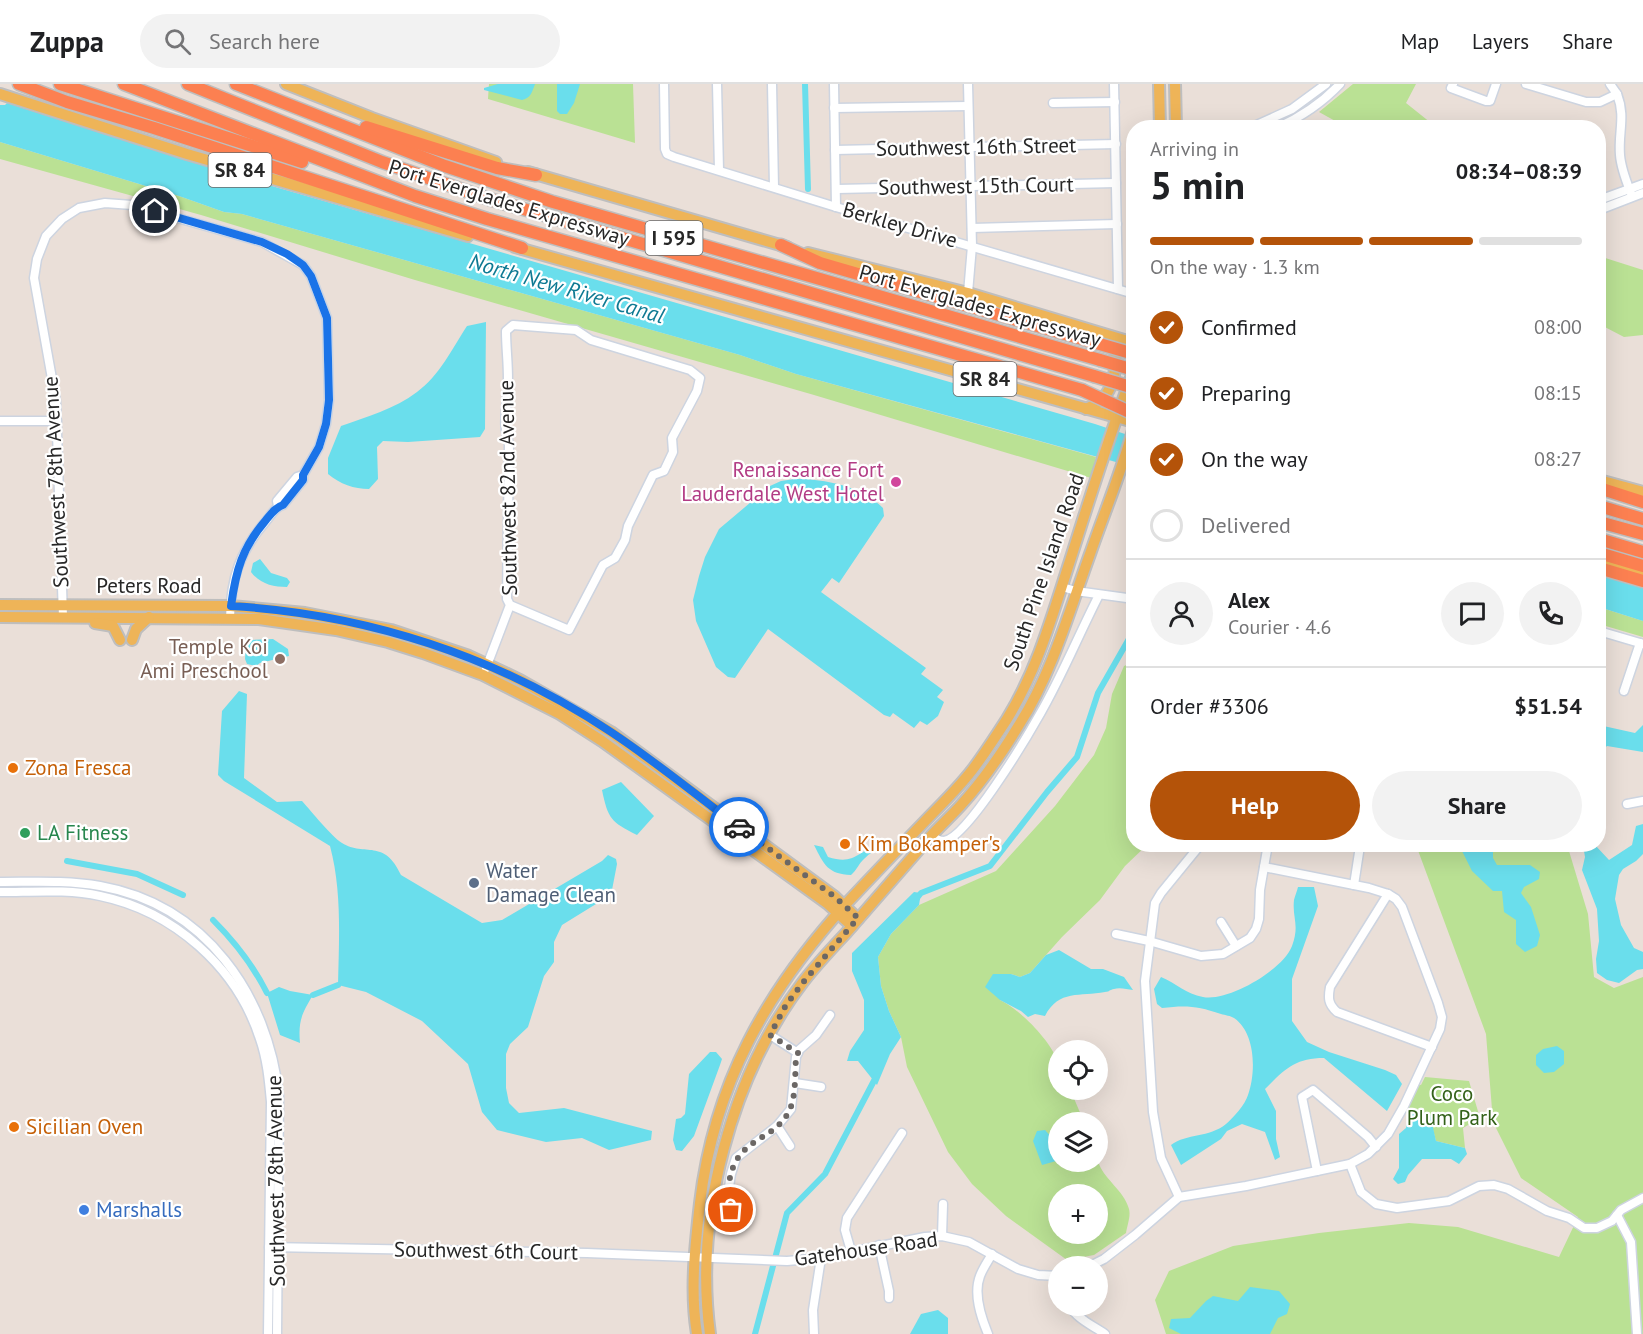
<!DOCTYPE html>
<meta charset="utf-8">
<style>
:root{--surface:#fff;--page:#f2f2f2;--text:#202124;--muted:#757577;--line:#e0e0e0;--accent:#b45309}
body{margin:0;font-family:"PT Sans",sans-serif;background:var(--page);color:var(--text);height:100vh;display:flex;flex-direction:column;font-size:22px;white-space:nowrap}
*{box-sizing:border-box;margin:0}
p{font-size:20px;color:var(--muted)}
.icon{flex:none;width:33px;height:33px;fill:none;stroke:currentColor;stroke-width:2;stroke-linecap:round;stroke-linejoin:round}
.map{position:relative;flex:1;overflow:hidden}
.details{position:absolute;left:1126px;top:36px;width:480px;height:732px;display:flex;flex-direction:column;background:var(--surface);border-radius:24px;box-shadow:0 6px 24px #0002}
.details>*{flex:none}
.fabs{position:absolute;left:1048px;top:956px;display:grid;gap:12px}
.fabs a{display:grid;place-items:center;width:60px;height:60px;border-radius:50%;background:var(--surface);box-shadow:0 6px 24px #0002;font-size:30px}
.pin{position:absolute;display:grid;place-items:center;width:51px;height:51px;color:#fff;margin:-26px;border:3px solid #fff;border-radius:50%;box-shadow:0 2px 6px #0007}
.courier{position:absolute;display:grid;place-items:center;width:60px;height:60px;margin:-30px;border:4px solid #1a73e8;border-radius:50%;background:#fff;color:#222;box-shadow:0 2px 8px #0007}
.head em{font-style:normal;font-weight:600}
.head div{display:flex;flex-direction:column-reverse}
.head{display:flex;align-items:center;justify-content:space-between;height:102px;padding:0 24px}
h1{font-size:39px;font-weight:600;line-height:45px}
.bar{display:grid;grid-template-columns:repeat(4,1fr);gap:9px 6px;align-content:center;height:72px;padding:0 24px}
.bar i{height:8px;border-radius:4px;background:var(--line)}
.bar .current{background:var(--accent)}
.bar p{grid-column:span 4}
.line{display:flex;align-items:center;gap:15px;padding:0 24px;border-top:2px solid var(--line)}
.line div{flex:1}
.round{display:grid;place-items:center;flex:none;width:63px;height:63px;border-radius:32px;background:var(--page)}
ol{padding:0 24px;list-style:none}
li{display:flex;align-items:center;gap:18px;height:66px}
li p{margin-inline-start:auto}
li .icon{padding:6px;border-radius:50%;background:var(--accent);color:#fff;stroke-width:4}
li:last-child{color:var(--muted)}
li i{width:33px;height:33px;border:3px solid var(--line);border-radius:50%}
.primary-button{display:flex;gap:12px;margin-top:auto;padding:12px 24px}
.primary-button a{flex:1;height:69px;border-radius:36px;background:var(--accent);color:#fff;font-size:24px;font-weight:600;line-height:69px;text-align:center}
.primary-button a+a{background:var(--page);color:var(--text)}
header{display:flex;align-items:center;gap:36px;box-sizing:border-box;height:84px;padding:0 30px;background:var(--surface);border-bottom:2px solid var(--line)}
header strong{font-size:28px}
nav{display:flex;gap:33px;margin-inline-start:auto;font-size:21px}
.search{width:420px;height:54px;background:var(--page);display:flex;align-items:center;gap:15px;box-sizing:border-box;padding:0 21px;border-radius:33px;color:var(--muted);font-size:22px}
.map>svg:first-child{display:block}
.green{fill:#bae194;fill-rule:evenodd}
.water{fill:#6adeec}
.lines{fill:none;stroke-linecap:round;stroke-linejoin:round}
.canal{stroke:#6adeec;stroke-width:6}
.minor-casing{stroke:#cdd4e0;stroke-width:11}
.major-casing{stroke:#bebebe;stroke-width:14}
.highway-casing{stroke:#bebebe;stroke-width:15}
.minor{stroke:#fff;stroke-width:8}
.major{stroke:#eeb458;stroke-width:10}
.highway{stroke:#fc8051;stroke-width:12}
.highway-bridge-casing{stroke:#bebebe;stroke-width:15;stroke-linecap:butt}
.highway-bridge{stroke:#fc8051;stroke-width:12}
.done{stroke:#6b6765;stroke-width:6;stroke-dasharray:0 10.8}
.route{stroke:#1a73e8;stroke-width:8}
.hotel-dot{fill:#d1479c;stroke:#fff;stroke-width:2}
.education-dot{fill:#8d6e63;stroke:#fff;stroke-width:2}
.food-dot{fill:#e8710a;stroke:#fff;stroke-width:2}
.leisure-dot{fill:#2e9e5b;stroke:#fff;stroke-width:2}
.service-dot{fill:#5c6f8a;stroke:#fff;stroke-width:2}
.shop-dot{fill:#3f7fe0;stroke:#fff;stroke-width:2}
.labels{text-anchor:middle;stroke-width:4.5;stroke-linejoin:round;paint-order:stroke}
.shield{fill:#fff;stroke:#686868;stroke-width:1.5}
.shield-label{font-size:20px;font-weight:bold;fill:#272727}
.street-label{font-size:21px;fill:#272727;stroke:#fff}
.hotel-label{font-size:21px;fill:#b23c85;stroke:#fff;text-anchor:end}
.education-label{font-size:21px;fill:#785e54;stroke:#fff;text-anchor:end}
.food-label{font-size:21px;fill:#c56008;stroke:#fff;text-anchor:start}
.leisure-label{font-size:21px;fill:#27864d;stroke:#fff;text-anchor:start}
.service-label{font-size:21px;fill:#4e5e75;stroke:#fff;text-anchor:start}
.park-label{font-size:21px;fill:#336119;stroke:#fff}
.shop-label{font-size:21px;fill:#366cbe;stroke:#fff;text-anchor:start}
.water-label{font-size:22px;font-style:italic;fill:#0e7a93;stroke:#fff}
</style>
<header>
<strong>Zuppa</strong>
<div class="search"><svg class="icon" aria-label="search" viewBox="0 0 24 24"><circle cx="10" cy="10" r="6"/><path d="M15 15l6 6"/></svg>Search here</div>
<nav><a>Map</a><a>Layers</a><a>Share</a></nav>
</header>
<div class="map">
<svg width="1643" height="1250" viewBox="0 0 1643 1250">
<rect width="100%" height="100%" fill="#eadfd8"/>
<!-- green -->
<g class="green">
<path d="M489 0H633L635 59 488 15Z"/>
<path d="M1353 0H1416L1406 19 1431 39 1447 43H1346L1319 28Z"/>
<path d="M0 58 179 112 224 128 242 130 740 271 796 290 1096 373 1091 394 814 311 415 196 201 131 0 75Z"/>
<path d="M1599 172 1643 186V251L1624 253 1599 240Z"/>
<path d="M1599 523 1643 537V553L1599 540Z"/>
<path d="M1134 578V760L1147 761 1125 782 1100 816 1062 853 1030 889 1020 893 1011 890 1000 916C1021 926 1053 959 1059 981 1061 988 1059 998 1059 1005H1070L1084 1038H1059V1077H1098C1103 1095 1124 1106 1129 1125 1131 1132 1127 1142 1126 1149L1094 1171 1067 1176 1006 1132 972 1100 948 1068 907 983 901 953 889 927 881 902 878 873 891 850 919 821 996 787 1055 722 1094 671 1106 644 1112 610 1124 582ZM1059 1110H1098V1149H1059Z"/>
<path d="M1416 761H1564L1569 767 1588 830 1594 893 1614 904 1643 893V1250H1166L1155 1216 1169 1187 1233 1162 1319 1149 1409 1139 1458 1143 1559 1173 1578 1133 1521 1094 1493 1038 1486 950Z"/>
<path d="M1425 993 1469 997 1480 1034 1463 1044 1465 1064 1436 1057 1429 1030H1409L1403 1028 1417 1000 1421 1001Z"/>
</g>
<!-- water -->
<g class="water">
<path d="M498 0H535C532 8 531 14 522 16L484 6V4Z"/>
<path d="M557 0H580L574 19 567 30H560L557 27Z"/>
<path d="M7 19 272 102 1095 340 1134 353V383L796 290 740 271 242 130 224 128 179 112 0 58V21H5Z"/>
<path d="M486 238 485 345 480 353 408 358 383 357 377 363 378 395 369 405C354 405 340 400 328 390V374L341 342C366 333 395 325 417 308 439 292 452 265 467 242Z"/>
<path d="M795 395C826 395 861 402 883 424L884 432 880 438 839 499 832 494 821 508 926 584 921 590 943 606 937 613 944 618 938 632 927 641 920 637 914 644 893 629 890 633 884 631 768 545 735 594 728 593 716 583 696 537 693 516 699 492 705 473 719 445 770 402 781 397Z"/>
<path d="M260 475 271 489 287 494 290 498 287 503C273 503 260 500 251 488L253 479Z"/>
<path d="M1599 490 1643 503V537L1599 523Z"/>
<path d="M273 555 288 565 289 572 260 579 256 582 247 580 245 575 246 561 250 556Z"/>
<path d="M239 607 247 610 244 694 277 718 302 717C312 728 331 752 342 759 365 773 384 754 401 791L482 839 502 836 602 777 608 771 616 775 617 780 612 806 596 820 562 841 554 858V878L544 892 528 943 510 960 506 970V1004L509 1019 519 1029 564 1024 652 1047 651 1056 609 1066 582 1054 546 1058 497 1046 482 1028 468 980 422 937 366 908 338 901C339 855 342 807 330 762L224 697 218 691 222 627Z"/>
<path d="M1599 641 1635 649 1643 641V668L1607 662 1599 669Z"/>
<path d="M621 698 654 732 637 751C611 738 608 735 602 706Z"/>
<path d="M1643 740V770L1636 777 1623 785 1619 791 1615 815 1621 841 1634 864 1643 868V885L1637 886 1619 899 1607 896 1597 889 1596 875 1599 857 1597 825 1582 786 1585 773 1583 761H1595L1609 776 1632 761 1636 742Z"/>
<path d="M878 760C875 767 870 769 864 775 859 779 857 786 851 791 828 790 824 781 814 761L823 763 828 773C854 781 856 769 878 760Z"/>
<path d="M1459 761H1493V774L1497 781H1530L1540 788 1539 795 1524 803 1521 809 1531 823 1540 851 1537 862 1525 868 1516 860V836L1504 828 1502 807H1493L1472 787Z"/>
<path d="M1298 803H1314L1318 822 1292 895V937L1307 958 1329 968 1385 986 1396 991 1402 1000 1387 1027 1324 974C1295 974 1285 985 1265 1005L1276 1027V1055L1280 1073 1275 1076 1265 1048 1242 1040 1227 1047 1221 1055 1181 1081 1171 1061C1187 1049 1209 1054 1226 1040 1233 1034 1245 1021 1248 1011 1256 989 1256 949 1234 934 1231 932 1225 931 1221 930 1198 922 1186 921 1162 924L1157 920 1154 905 1161 893C1176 899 1186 910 1203 913 1228 918 1283 886 1292 862 1300 841 1292 834 1294 816 1295 812 1297 807 1298 803Z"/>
<path d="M914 808 921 809 919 821 891 850 878 873 881 902 889 927 901 953 890 970 877 1001 858 977H847L850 967 864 946V916L852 887V869Z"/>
<path d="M1059 866 1091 885H1103L1124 893 1133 906C1127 905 1119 903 1114 905 1106 907 1112 907 1105 908 1080 913 1059 905 1045 932L1035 930 1028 933 1021 927 1000 916 985 903 993 890H1011L1020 893 1030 889 1046 871Z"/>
<path d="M279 903 290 907 313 911C302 929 298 937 300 959L280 951 267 909Z"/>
<path d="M1557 962 1564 967V980L1554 988 1544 989 1536 981V971L1543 965Z"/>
<path d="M710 968H716L722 975 720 981 694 1052 682 1067 676 1066 673 1056 676 1035 681 1034 685 1030 689 990Z"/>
<path d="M1409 1030H1430L1436 1057 1465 1064 1467 1070 1459 1080 1451 1075H1422L1408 1091 1405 1098 1398 1100 1393 1095 1399 1084V1050L1406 1044Z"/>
<path d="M1045 1046 1059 1062V1077H1077L1079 1081 1076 1084 1056 1077 1042 1081 1033 1057 1037 1047Z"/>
<path d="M1250 1203 1279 1207 1290 1220 1287 1230 1278 1234 1270 1250H1181L1169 1244 1171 1235 1190 1234 1206 1217 1213 1212 1238 1217Z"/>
<path d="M938 1226 948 1234V1250H910L921 1230Z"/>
</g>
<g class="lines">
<!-- canal -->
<g class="canal">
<path d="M805 0 808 105"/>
<path d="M67 777 137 790 183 811"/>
<path d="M917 814 921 809 990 782 1047 708 1077 673 1098 609 1134 546"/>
<path d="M213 836C235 858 253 881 267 909"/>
<path d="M313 911 338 901"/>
<path d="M755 1250 787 1129 825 1090 877 991"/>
</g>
<defs>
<g id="minor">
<path d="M664 0 665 65 667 70 674 73 836 123 1134 210"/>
<path d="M717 0 719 86"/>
<path d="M772 0 774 103"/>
<path d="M834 0 836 123"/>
<path d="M1114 0 1118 205"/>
<path d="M1453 0 1451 4 1486 17H1490L1496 0"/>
<path d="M1526 0 1586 18H1600L1617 10 1610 0"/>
<path d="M1617 10C1626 33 1618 48 1620 71 1621 85 1627 99 1632 112"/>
<path d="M1053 19 1115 18"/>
<path d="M834 24 968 22"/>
<path d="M1250 44 1292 25 1326 0"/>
<path d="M1277 44C1301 33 1322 19 1340 0"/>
<path d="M835 66 1116 60"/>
<path d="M837 105 1116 99"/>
<path d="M1599 116 1643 100"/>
<path d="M1599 126 1643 109"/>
<path d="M972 144 1117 140"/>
<path d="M968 209 972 162 968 0"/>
<path d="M0 337H57"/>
<path d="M278 422 277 417 297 393 303 391"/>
<path d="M1062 503 1076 507 1134 515"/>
<path d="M63 533 56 317 34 194 37 175 46 152 62 135 79 124 105 119 132 121 262 158 303 181 311 192 327 234 329 316 326 340 319 363 303 391V396L283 421C275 423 271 431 266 437 240 467 231 494 230 534"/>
<path d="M1599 547 1643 560"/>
<path d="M486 584 510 521 507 515 509 360C503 340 506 332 507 313 510 292 506 269 506 247L513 241 576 246 591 256 690 286 700 294 697 307 672 354 673 368 664 387 653 391 628 442 625 456 615 474 603 481 569 546 510 521"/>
<path d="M1624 607 1640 559"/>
<path d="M1627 720 1643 717"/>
<path d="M932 751C935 755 939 757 944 757 967 754 1027 653 1040 630 1062 592 1079 550 1099 511"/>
<path d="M0 798C33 798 67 796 100 802 206 821 268 911 279 1012L277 1250"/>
<path d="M1354 801 1360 762"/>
<path d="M0 808C33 808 68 805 100 812 173 827 237 883 260 955 267 975 269 996 271 1018L268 1250"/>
<path d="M1388 810 1330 903C1328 914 1328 920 1337 928L1432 963"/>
<path d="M1221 838 1236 862"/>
<path d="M1116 850 1149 857 1201 872 1223 870 1250 854 1256 845 1259 835 1260 806 1268 760"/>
<path d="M770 951 798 969"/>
<path d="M795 999 821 1003"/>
<path d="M777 1042 790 1062"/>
<path d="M1350 1080 1361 1108 1376 1120 1397 1124 1449 1117 1479 1102 1494 1101 1508 1105 1547 1127 1569 1134 1584 1144H1597L1612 1137 1621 1126 1643 1114"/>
<path d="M1317 1087 1302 1013 1313 1006 1368 1053 1376 1063"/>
<path d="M1179 1113 1161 1074 1153 1028 1145 897 1155 819 1161 809 1201 760"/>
<path d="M1617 1131 1631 1158 1637 1250"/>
<path d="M744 1138 731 1126 727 1116 731 1090 736 1074 777 1042 791 1025 796 973 799 966 816 951 830 931"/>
<path d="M942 1152 943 1120"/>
<path d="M879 1161 889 1207V1214"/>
<path d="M269 1163 587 1169 787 1177 821 1174 925 1153 942 1152 969 1158 1018 1185 1038 1191 1059 1192"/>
<path d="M851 1167 845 1146 847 1134 902 1049"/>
<path d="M1090 1182 1104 1175 1135 1151 1179 1113 1246 1102 1350 1080 1368 1070 1388 1050 1404 1022 1440 945 1442 933 1438 919 1402 823 1396 815 1388 810 1369 804 1264 783"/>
<path d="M1069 1221C1077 1235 1092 1241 1105 1250"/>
<path d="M814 1250 813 1226 821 1174"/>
<path d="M988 1250C981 1233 973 1210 980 1192 983 1184 988 1177 992 1170"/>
</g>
<g id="major">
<path d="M286 0 372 34 496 78"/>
<path d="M1159 0 1160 44"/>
<path d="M1175 0 1176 44"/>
<path d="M0 10 187 70 468 152"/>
<path d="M528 88 787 163"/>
<path d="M515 163 1134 338"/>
<path d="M808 169 968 209 1134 259"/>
<path d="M1086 325C1090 323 1095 321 1099 318 1115 306 1119 275 1113 257"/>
<path d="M1599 396 1643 408"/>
<path d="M1599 475 1643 491"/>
<path d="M0 521 231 522 305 529 391 546 469 572 520 596 611 648 835 813 858 835"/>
<path d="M0 533 259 535 336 546 388 558 423 569 483 591 560 630 602 657 828 820 852 842"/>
<path d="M95 539 113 542 120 556"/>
<path d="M132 556 136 545 149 533"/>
<path d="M697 1250C690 1207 695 1163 700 1119 714 1000 766 908 846 820 873 791 901 762 929 733 944 718 960 702 973 685 985 669 996 652 1007 635 1036 588 1051 536 1068 483 1089 417 1109 351 1134 286"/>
<path d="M710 1250C694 1133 731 992 803 898 816 881 832 864 847 848 874 817 902 785 929 754 939 743 951 732 961 721 983 697 1002 669 1019 641 1052 589 1069 528 1090 470 1105 427 1122 386 1134 343"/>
</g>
<g id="highway">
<path d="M19 0 67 18 154 44 522 164"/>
<path d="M60 0 302 78"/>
<path d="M124 0 415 112 487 135 1082 306"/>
<path d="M188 0 382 78 489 115 1094 292"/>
<path d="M236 0 445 82 553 118 1100 276"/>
<path d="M366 43 497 84 536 91"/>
<path d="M781 161 820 179 1096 259"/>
<path d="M1599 404 1643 418"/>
<path d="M1599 422 1643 435"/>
<path d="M1599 438 1643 450"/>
<path d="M1599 455 1643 468"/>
<path d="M1599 469 1643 482"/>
<path d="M1599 484 1643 497"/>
</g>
</defs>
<!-- minor casing -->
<use href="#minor" class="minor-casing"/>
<!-- major casing -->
<use href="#major" class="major-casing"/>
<!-- highway casing -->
<use href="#highway" class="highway-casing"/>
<!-- minor -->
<use href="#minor" class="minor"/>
<!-- major -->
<use href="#major" class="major"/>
<!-- highway -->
<use href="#highway" class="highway"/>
<defs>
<g id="highway-bridge">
<path d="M1096 259 1134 270"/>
<path d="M1100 276 1134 286"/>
<path d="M1094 292 1134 304"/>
<path d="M1082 306 1134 330"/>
</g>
</defs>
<!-- highway-bridge casing -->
<use href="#highway-bridge" class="highway-bridge-casing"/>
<!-- highway-bridge -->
<use href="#highway-bridge" class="highway-bridge"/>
</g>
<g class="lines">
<!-- done -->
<path class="done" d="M731 1126C727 1116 728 1110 729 1099 736 1051 775 1059 790 1025 796 1012 795 988 796 973L798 969 770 951 786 921 805 896 858 834 835 813 739 743"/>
<!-- route -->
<path class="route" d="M155 127 262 158 287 170 303 181 311 192 327 234 329 316 326 340 319 363 303 391V396L283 421C276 423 271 430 266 436 242 464 236 486 231 522 367 530 497 572 611 648 655 677 696 711 739 743"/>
</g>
<!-- markers -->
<circle class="hotel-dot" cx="896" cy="398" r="6"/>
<circle class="education-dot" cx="280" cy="575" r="6"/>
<g class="food-dot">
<circle cx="13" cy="684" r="6"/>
<circle cx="845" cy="760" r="6"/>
<circle cx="14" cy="1043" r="6"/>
</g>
<circle class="leisure-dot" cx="25" cy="749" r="6"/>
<circle class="service-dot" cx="474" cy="799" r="6"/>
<circle class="shop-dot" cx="84" cy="1126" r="6"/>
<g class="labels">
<!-- shield labels -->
<g class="shield">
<rect x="208.5" y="69" width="63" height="34" rx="4.5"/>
<rect x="645.5" y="137" width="57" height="34" rx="4.5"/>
<rect x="953.5" y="278" width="63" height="34" rx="4.5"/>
</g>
<g class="shield-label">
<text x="240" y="93">SR 84</text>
<text x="674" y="161">I 595</text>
<text x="985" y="302">SR 84</text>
</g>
<!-- street labels -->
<g class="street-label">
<text transform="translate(976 63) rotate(-1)" y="7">Southwest 16th Street</text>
<text transform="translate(976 102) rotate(-1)" y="7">Southwest 15th Court</text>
<text transform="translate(509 119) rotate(17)" y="7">Port Everglades Expressway</text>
<text transform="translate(900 141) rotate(16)" y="7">Berkley Drive</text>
<text transform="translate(980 222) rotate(16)" y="7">Port Everglades Expressway</text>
<text transform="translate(56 398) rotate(-93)" y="7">Southwest 78th Avenue</text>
<text transform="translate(508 404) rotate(-91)" y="7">Southwest 82nd Avenue</text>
<text transform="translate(1044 488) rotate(-71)" y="7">South Pine Island Road</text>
<text x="149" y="509">Peters Road</text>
<text transform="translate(276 1097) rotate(-91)" y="7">Southwest 78th Avenue</text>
<text transform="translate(866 1165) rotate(-8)" y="7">Gatehouse Road</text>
<text transform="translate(486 1167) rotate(1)" y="7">Southwest 6th Court</text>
</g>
<!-- hotel labels -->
<g class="hotel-label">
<text x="884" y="393">Renaissance Fort<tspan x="884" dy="24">Lauderdale West Hotel</tspan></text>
</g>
<!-- education labels -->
<g class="education-label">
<text x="268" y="570">Temple Koi<tspan x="268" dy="24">Ami Preschool</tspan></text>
</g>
<!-- food labels -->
<g class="food-label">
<text x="25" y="691">Zona Fresca</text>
<text x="857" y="767">Kim Bokamper's</text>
<text x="26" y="1050">Sicilian Oven</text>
</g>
<!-- leisure labels -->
<g class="leisure-label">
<text x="37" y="756">LA Fitness</text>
</g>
<!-- service labels -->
<g class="service-label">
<text x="486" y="794">Water<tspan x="486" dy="24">Damage Clean</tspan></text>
</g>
<!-- park labels -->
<g class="park-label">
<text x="1452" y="1017">Coco<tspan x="1452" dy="24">Plum Park</tspan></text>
</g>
<!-- shop labels -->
<g class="shop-label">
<text x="96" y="1133">Marshalls</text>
</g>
<!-- water labels -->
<g class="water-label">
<text transform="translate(567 204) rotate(16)" y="8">North New River Canal</text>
</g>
</g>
</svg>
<div class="fabs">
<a><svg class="icon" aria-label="locate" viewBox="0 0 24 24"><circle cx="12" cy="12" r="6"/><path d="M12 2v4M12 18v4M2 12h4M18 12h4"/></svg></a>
<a><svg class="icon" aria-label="layers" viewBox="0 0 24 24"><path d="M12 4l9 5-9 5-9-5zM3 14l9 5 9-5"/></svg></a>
<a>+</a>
<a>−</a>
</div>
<div class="pin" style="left:731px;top:1126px;background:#ea580c"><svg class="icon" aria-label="bag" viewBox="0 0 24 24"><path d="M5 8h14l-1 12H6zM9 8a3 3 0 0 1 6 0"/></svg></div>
<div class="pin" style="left:155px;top:127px;background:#1f2937"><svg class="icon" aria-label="home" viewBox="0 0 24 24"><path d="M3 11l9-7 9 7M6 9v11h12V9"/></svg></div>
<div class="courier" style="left:739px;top:743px"><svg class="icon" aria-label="car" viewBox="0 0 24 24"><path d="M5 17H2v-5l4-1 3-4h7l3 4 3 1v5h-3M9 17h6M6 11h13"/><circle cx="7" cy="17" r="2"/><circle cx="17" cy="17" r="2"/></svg></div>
<section class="details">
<div class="head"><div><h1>5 min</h1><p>Arriving in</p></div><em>08:34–08:39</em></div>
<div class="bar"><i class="current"></i><i class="current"></i><i class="current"></i><i></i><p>On the way · 1.3 km</p></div>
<ol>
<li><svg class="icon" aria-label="check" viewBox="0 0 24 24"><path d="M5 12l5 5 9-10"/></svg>Confirmed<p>08:00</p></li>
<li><svg class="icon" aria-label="check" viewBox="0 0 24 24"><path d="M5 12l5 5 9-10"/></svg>Preparing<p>08:15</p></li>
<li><svg class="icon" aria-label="check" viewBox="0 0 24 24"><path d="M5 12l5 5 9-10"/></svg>On the way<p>08:27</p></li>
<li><i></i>Delivered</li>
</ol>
<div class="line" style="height:108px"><a class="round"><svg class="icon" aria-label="person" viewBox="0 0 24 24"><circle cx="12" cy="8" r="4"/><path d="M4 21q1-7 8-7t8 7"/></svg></a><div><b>Alex</b><p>Courier · 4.6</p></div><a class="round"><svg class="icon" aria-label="chat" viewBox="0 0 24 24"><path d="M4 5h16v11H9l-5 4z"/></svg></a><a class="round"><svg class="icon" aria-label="phone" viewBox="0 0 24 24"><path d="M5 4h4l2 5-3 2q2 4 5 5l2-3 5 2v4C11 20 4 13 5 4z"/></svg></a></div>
<div class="line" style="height:78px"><div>Order #3306</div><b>$51.54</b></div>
<div class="primary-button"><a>Help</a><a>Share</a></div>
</section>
</div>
